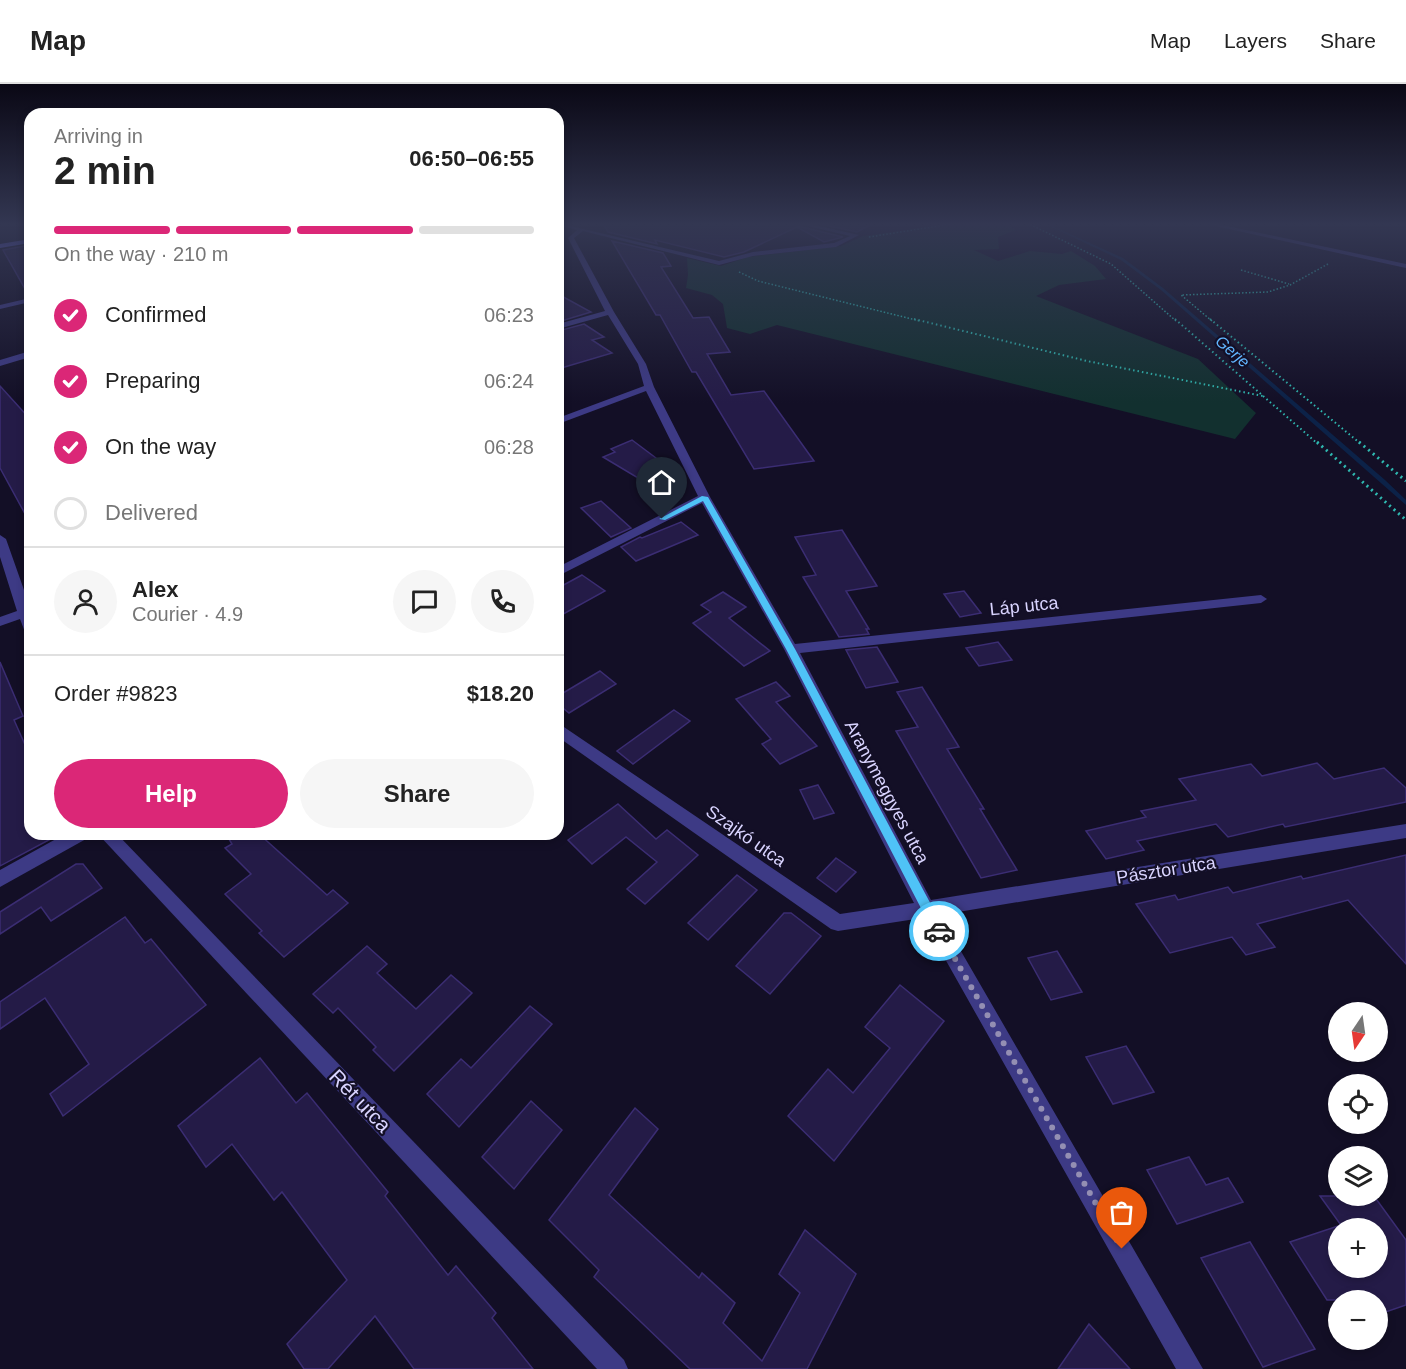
<!DOCTYPE html>
<meta charset="utf-8">
<style>
:root{--surface:#fff;--page:#f6f6f6;--text:#222;--muted:#767676;--line:#e0e0e0;--accent:#db2777}
body{margin:0;font-family:Arial,sans-serif;background:var(--page);color:var(--text);height:100vh;display:flex;flex-direction:column;font-size:22px;white-space:nowrap}
*{box-sizing:border-box;margin:0}
p{font-size:20px;color:var(--muted)}
.icon{flex:none;width:33px;height:33px;fill:none;stroke:currentColor;stroke-width:2;stroke-linecap:round;stroke-linejoin:round}
.map{position:relative;flex:1;overflow:hidden}
.drawer{position:absolute;left:24px;top:24px;width:540px;height:732px;display:flex;flex-direction:column;background:var(--surface);border-radius:18px;box-shadow:0 3px 9px #0003}
.drawer>*{flex:none}
.needle{width:39px;rotate:193deg}
.controls{position:absolute;left:1328px;top:918px;display:grid;gap:12px}
.controls a{display:grid;place-items:center;width:60px;height:60px;border-radius:50%;background:var(--surface);box-shadow:0 3px 9px #0003;font-size:30px}
.pin{position:absolute;display:grid;place-items:center;width:51px;height:51px;color:#fff;margin:-62px -26px;border-radius:50% 50% 50% 0;rotate:-45deg;box-shadow:0 0 6px #0007}
.pin .icon{rotate:45deg}
.courier{position:absolute;display:grid;place-items:center;width:60px;height:60px;margin:-30px;border:4px solid #4fc3f7;border-radius:50%;background:#fff;color:#222;box-shadow:0 2px 8px #0007}
.overview em{font-style:normal;font-weight:600}
.overview div{display:flex;flex-direction:column-reverse}
.overview{display:flex;align-items:center;justify-content:space-between;height:102px;padding:0 30px}
h1{font-size:39px;font-weight:600;line-height:45px}
.bar{display:grid;grid-template-columns:repeat(4,1fr);gap:9px 6px;align-content:center;height:72px;padding:0 30px}
.bar i{height:8px;border-radius:4px;background:var(--line)}
.bar .on{background:var(--accent)}
.bar p{grid-column:span 4}
.line{display:flex;align-items:center;gap:15px;padding:0 30px;border-top:2px solid var(--line)}
.line div{flex:1}
.round{display:grid;place-items:center;flex:none;width:63px;height:63px;border-radius:32px;background:var(--page)}
ol{padding:0 30px;list-style:none}
li{display:flex;align-items:center;gap:18px;height:66px}
li p{margin-inline-start:auto}
li .icon{padding:6px;border-radius:50%;background:var(--accent);color:#fff;stroke-width:4}
li:last-child{color:var(--muted)}
li i{width:33px;height:33px;border:3px solid var(--line);border-radius:50%}
.cta{display:flex;gap:12px;margin-top:auto;padding:12px 30px}
.cta a{flex:1;height:69px;border-radius:36px;background:var(--accent);color:#fff;font-size:24px;font-weight:600;line-height:69px;text-align:center}
.cta a+a{background:var(--page);color:var(--text)}
header{display:flex;align-items:center;gap:36px;box-sizing:border-box;height:84px;padding:0 30px;background:var(--surface);border-bottom:2px solid var(--line)}
header strong{font-size:28px}
nav{display:flex;gap:33px;margin-inline-start:auto;font-size:21px}
.map>svg:first-child{display:block}
.green{fill:#12302f}
.lines{fill:none;stroke-linecap:round;stroke-linejoin:round}
.stream{fill:#0c2248;fill-rule:evenodd}
.building{fill:#241b47;stroke:#3b2d73;stroke-width:1.5}
.path-far2{stroke:#2fb8b0;stroke-width:1.5;stroke-dasharray:1.5 2;stroke-linecap:butt}
.path-far1{stroke:#2fb8b0;stroke-width:2;stroke-dasharray:1.5 3;stroke-linecap:butt}
.path{stroke:#2fb8b0;stroke-width:3;stroke-dasharray:2 4;stroke-linecap:butt}
.street{fill:#3d3a85;fill-rule:evenodd}
.secondary{fill:#6f6bff;fill-rule:evenodd}
.route{fill:#4fc3f7}
.done{stroke:#948fb3;stroke-width:6;stroke-dasharray:0 10.8}
.labels{text-anchor:middle;stroke-width:4.5;stroke-linejoin:round;paint-order:stroke}
.far-water-label{font-size:16px;font-style:italic;fill:#62b6ff;stroke:#130f26}
.street-label{font-size:18px;fill:#d9d4ff;stroke:#130f26}
.near-street-label{font-size:21px;fill:#d9d4ff;stroke:#130f26}
</style>
<header>
<strong>Map</strong>
<nav><a>Map</a><a>Layers</a><a>Share</a></nav>
</header>
<div class="map">
<svg width="1406" height="1285" viewBox="0 0 1406 1285">
<rect width="100%" height="100%" fill="#130f26"/>
<!-- green -->
<path class="green" d="M960 139H1004L1016 146 998 153 999 165 974 166 998 177 1030 167 1062 170 1071 167 1095 182 1106 195 1059 201 1036 212 1198 275 1256 329 1235 355 777 241 750 250 727 244 723 220 712 211 686 204 688 191 687 174 721 182 748 173 841 162 863 152Z"/>
<g class="lines">
<!-- stream -->
<path class="stream" d="M1043 139H1046L1123 174 1163 204 1385 396 1406 416V421L1161 206 1121 176Z"/>
</g>
<!-- building -->
<g class="building">
<path d="M603 139H793L794 141 843 153 824 158 797 143 744 168 724 173 655 156 657 160 608 148Z"/>
<path d="M815 139H874L857 148Z"/>
<path d="M612 157 663 169 671 182 661 183 693 234 709 233 730 268 707 270 731 311 764 307 814 377 754 385 696 288H692L660 231H656Z"/>
<path d="M30 161V212H29L3 166Z"/>
<path d="M558 210 591 228 558 238Z"/>
<path d="M584 240 604 253 592 256 612 269 558 285V247Z"/>
<path d="M0 302 30 335V439L0 384Z"/>
<path d="M632 356 680 392 653 403 603 373 615 368 611 365Z"/>
<path d="M601 417 631 444 611 453 581 424Z"/>
<path d="M681 438 698 451 636 477 621 463 640 453 642 454Z"/>
<path d="M842 446 877 502 846 507 869 545H866L869 550 839 553 803 493 816 491 795 453Z"/>
<path d="M582 491 605 507 558 533V504Z"/>
<path d="M964 507 981 529 960 533 944 510Z"/>
<path d="M723 508 746 523 729 534 770 567 744 582 693 539 711 528 701 521Z"/>
<path d="M998 558 1012 576 979 582 966 564Z"/>
<path d="M877 563 898 598 866 604 846 566Z"/>
<path d="M0 578 23 632 14 636 30 672V750H60L0 782Z"/>
<path d="M600 587 616 600 569 629 558 620V612Z"/>
<path d="M776 598 790 612 776 618 817 662 780 680 762 660 771 655 736 615Z"/>
<path d="M922 603 959 663 947 665 984 725H980L1017 786 981 794 896 647 918 643 897 608Z"/>
<path d="M674 626 690 637 633 680 617 667Z"/>
<path d="M1317 679 1334 695 1384 684 1406 704V718L1285 743 1283 740 1228 753 1216 740 1137 757 1144 766 1106 775 1086 747 1146 733 1141 727 1196 716 1179 695 1251 680 1262 692Z"/>
<path d="M818 701 834 729 814 735 800 706Z"/>
<path d="M618 720 656 755 667 746 698 771 645 820 627 805 657 778 626 753 592 780 568 756Z"/>
<path d="M226 750H259L327 811 333 806 348 819 284 873 259 849 262 847 225 810 251 790 225 764 232 760Z"/>
<path d="M1406 771V880L1348 816 1257 840 1275 863 1246 871 1232 853 1170 869 1136 820 1175 811 1178 816 1228 803 1233 809 1301 792 1303 795Z"/>
<path d="M836 774 856 788 836 808 817 794Z"/>
<path d="M76 780H83L102 804 51 837 41 823 0 850V828Z"/>
<path d="M737 791 757 806 708 856 688 839Z"/>
<path d="M784 829H791L821 852 770 910 736 882Z"/>
<path d="M125 833 145 859 151 855 206 921 63 1032 50 1010 89 980 45 914 0 945V918Z"/>
<path d="M367 862 387 880 377 889 416 925 451 891 472 909 394 987 373 966 376 963 338 924 333 929 313 910Z"/>
<path d="M1057 867 1082 908 1051 916 1028 874Z"/>
<path d="M900 901 944 937 834 1077 788 1032 828 985 853 1009 890 964 865 943Z"/>
<path d="M530 922 552 940 459 1043 427 1010 461 975 471 984Z"/>
<path d="M1126 962 1154 1008 1113 1020 1086 973Z"/>
<path d="M260 974 296 1019 307 1009 388 1108 385 1112 448 1191 456 1182 496 1229 492 1234 533 1285H414L375 1232 328 1285H304L287 1260 347 1196 282 1108 274 1116 232 1060 206 1083 178 1042Z"/>
<path d="M531 1017 562 1046 514 1105 482 1073Z"/>
<path d="M635 1024 658 1045 609 1111 699 1194 702 1189 735 1219 723 1239 762 1277 800 1209 779 1190 805 1146 856 1190 807 1285H690L594 1193 599 1186 549 1136Z"/>
<path d="M1189 1073 1206 1101 1228 1094 1243 1118 1177 1140 1147 1086Z"/>
<path d="M1320 1112H1374L1406 1156V1221L1377 1231V1216H1327L1290 1158 1338 1142V1184H1377V1144H1343Z"/>
<path d="M1250 1158 1315 1265 1263 1283 1201 1174Z"/>
<path d="M1089 1240 1130 1285H1058Z"/>
</g>
<g class="lines">
<!-- path-far2 -->
<g class="path-far2">
<path d="M1027 139 1111 180 1176 237"/>
<path d="M869 153 957 139"/>
<path d="M1241 186 1289 200"/>
<path d="M739 188 758 197 920 237"/>
<path d="M1212 237 1181 211 1268 208 1290 201 1328 180"/>
</g>
<!-- path-far1 -->
<g class="path-far1">
<path d="M914 235 1087 277 1263 312"/>
<path d="M1175 235 1318 360"/>
<path d="M1210 235 1361 360"/>
</g>
<!-- path -->
<g class="path">
<path d="M1317 358 1406 436"/>
<path d="M1359 358 1406 397"/>
</g>
<!-- street -->
<g class="street">
<path d="M558 139 719 177 753 168 834 159 850 152 795 139H806L859 151 836 163 753 172 719 181 583 147 574 154 614 228 646 280 654 303 710 413 795 560 1261 511 1267 515 1261 519 800 569 931 816 1406 740V754L940 831 1203 1285H1176L922 834 838 847 831 845 558 653V639L840 830 914 819 784 565 702 419 558 492V483L698 412 646 307 558 340V334L644 302 638 280 608 231 558 245V240L605 227 568 154 577 146 558 141Z"/>
<path d="M1202 139H1213L1406 180V184Z"/>
<path d="M30 214V218L0 225V221Z"/>
<path d="M30 267V273L0 282V276Z"/>
<path d="M0 451 6 455 30 523V549L25 548 20 535 0 542V533L17 527 0 473Z"/>
<path d="M65 750H88L86 755 0 803V786Z"/>
<path d="M98 750H117L624 1276 628 1285H597Z"/>
</g>
<!-- secondary -->
<path class="secondary" d="M30 155V159L0 164V160Z"/>
</g>
<!-- sky -->
<linearGradient id="sky" x2="0" y2="1"><stop stop-color="#0a0815"/><stop offset="0.44" stop-color="#333752"/><stop offset="1" stop-color="#333752" stop-opacity="0"/></linearGradient>
<rect width="1406" height="319" fill="url(#sky)"/>
<!-- route -->
<path class="route" d="M702 412 708 413 795 565 943 843V851H935L786 565 703 417 665 436 659 435Z"/>
<g class="lines">
<!-- done -->
<path class="done" d="M939 847 1122 1165"/>
</g>
<g class="labels">
<!-- far-water labels -->
<g class="far-water-label">
<text transform="translate(1233 267) rotate(41)" y="6">Gerje</text>
</g>
<!-- street labels -->
<g class="street-label">
<text transform="translate(1024 522) rotate(-6)" y="6">Láp utca</text>
<text transform="translate(887 708) rotate(62)" y="6">Aranymeggyes utca</text>
<text transform="translate(746 752) rotate(35)" y="6">Szajkó utca</text>
<text transform="translate(1166 786) rotate(-9)" y="6">Pásztor utca</text>
</g>
<!-- near-street labels -->
<g class="near-street-label">
<text transform="translate(360 1017) rotate(46)" y="7">Rét utca</text>
</g>
</g>
</svg>
<div class="controls">
<a><svg class="needle" viewBox="-14 -14 28 28"><path d="M0-13l5 13h-10z" fill="#e53935"/><path d="M0 13l5-13h-10z" fill="#767676"/></svg></a>
<a><svg class="icon" aria-label="locate" viewBox="0 0 24 24"><circle cx="12" cy="12" r="6"/><path d="M12 2v4M12 18v4M2 12h4M18 12h4"/></svg></a>
<a><svg class="icon" aria-label="layers" viewBox="0 0 24 24"><path d="M12 4l9 5-9 5-9-5zM3 14l9 5 9-5"/></svg></a>
<a>+</a>
<a>−</a>
</div>
<div class="pin" style="left:1122px;top:1165px;background:#ea580c"><svg class="icon" aria-label="bag" viewBox="0 0 24 24"><path d="M5 8h14l-1 12H6zM9 8a3 3 0 0 1 6 0"/></svg></div>
<div class="pin" style="left:662px;top:435px;background:#1f2937"><svg class="icon" aria-label="home" viewBox="0 0 24 24"><path d="M3 11l9-7 9 7M6 9v11h12V9"/></svg></div>
<div class="courier" style="left:939px;top:847px"><svg class="icon" aria-label="car" viewBox="0 0 24 24"><path d="M5 17H2v-5l4-1 3-4h7l3 4 3 1v5h-3M9 17h6M6 11h13"/><circle cx="7" cy="17" r="2"/><circle cx="17" cy="17" r="2"/></svg></div>
<section class="drawer">
<div class="overview"><div><h1>2 min</h1><p>Arriving in</p></div><em>06:50–06:55</em></div>
<div class="bar"><i class="on"></i><i class="on"></i><i class="on"></i><i></i><p>On the way · 210 m</p></div>
<ol>
<li><svg class="icon" aria-label="check" viewBox="0 0 24 24"><path d="M5 12l5 5 9-10"/></svg>Confirmed<p>06:23</p></li>
<li><svg class="icon" aria-label="check" viewBox="0 0 24 24"><path d="M5 12l5 5 9-10"/></svg>Preparing<p>06:24</p></li>
<li><svg class="icon" aria-label="check" viewBox="0 0 24 24"><path d="M5 12l5 5 9-10"/></svg>On the way<p>06:28</p></li>
<li><i></i>Delivered</li>
</ol>
<div class="line" style="height:108px"><a class="round"><svg class="icon" aria-label="person" viewBox="0 0 24 24"><circle cx="12" cy="8" r="4"/><path d="M4 21q1-7 8-7t8 7"/></svg></a><div><b>Alex</b><p>Courier · 4.9</p></div><a class="round"><svg class="icon" aria-label="chat" viewBox="0 0 24 24"><path d="M4 5h16v11H9l-5 4z"/></svg></a><a class="round"><svg class="icon" aria-label="phone" viewBox="0 0 24 24"><path d="M5 4h4l2 5-3 2q2 4 5 5l2-3 5 2v4C11 20 4 13 5 4z"/></svg></a></div>
<div class="line" style="height:78px"><div>Order #9823</div><b>$18.20</b></div>
<div class="cta"><a>Help</a><a>Share</a></div>
</section>
</div>
